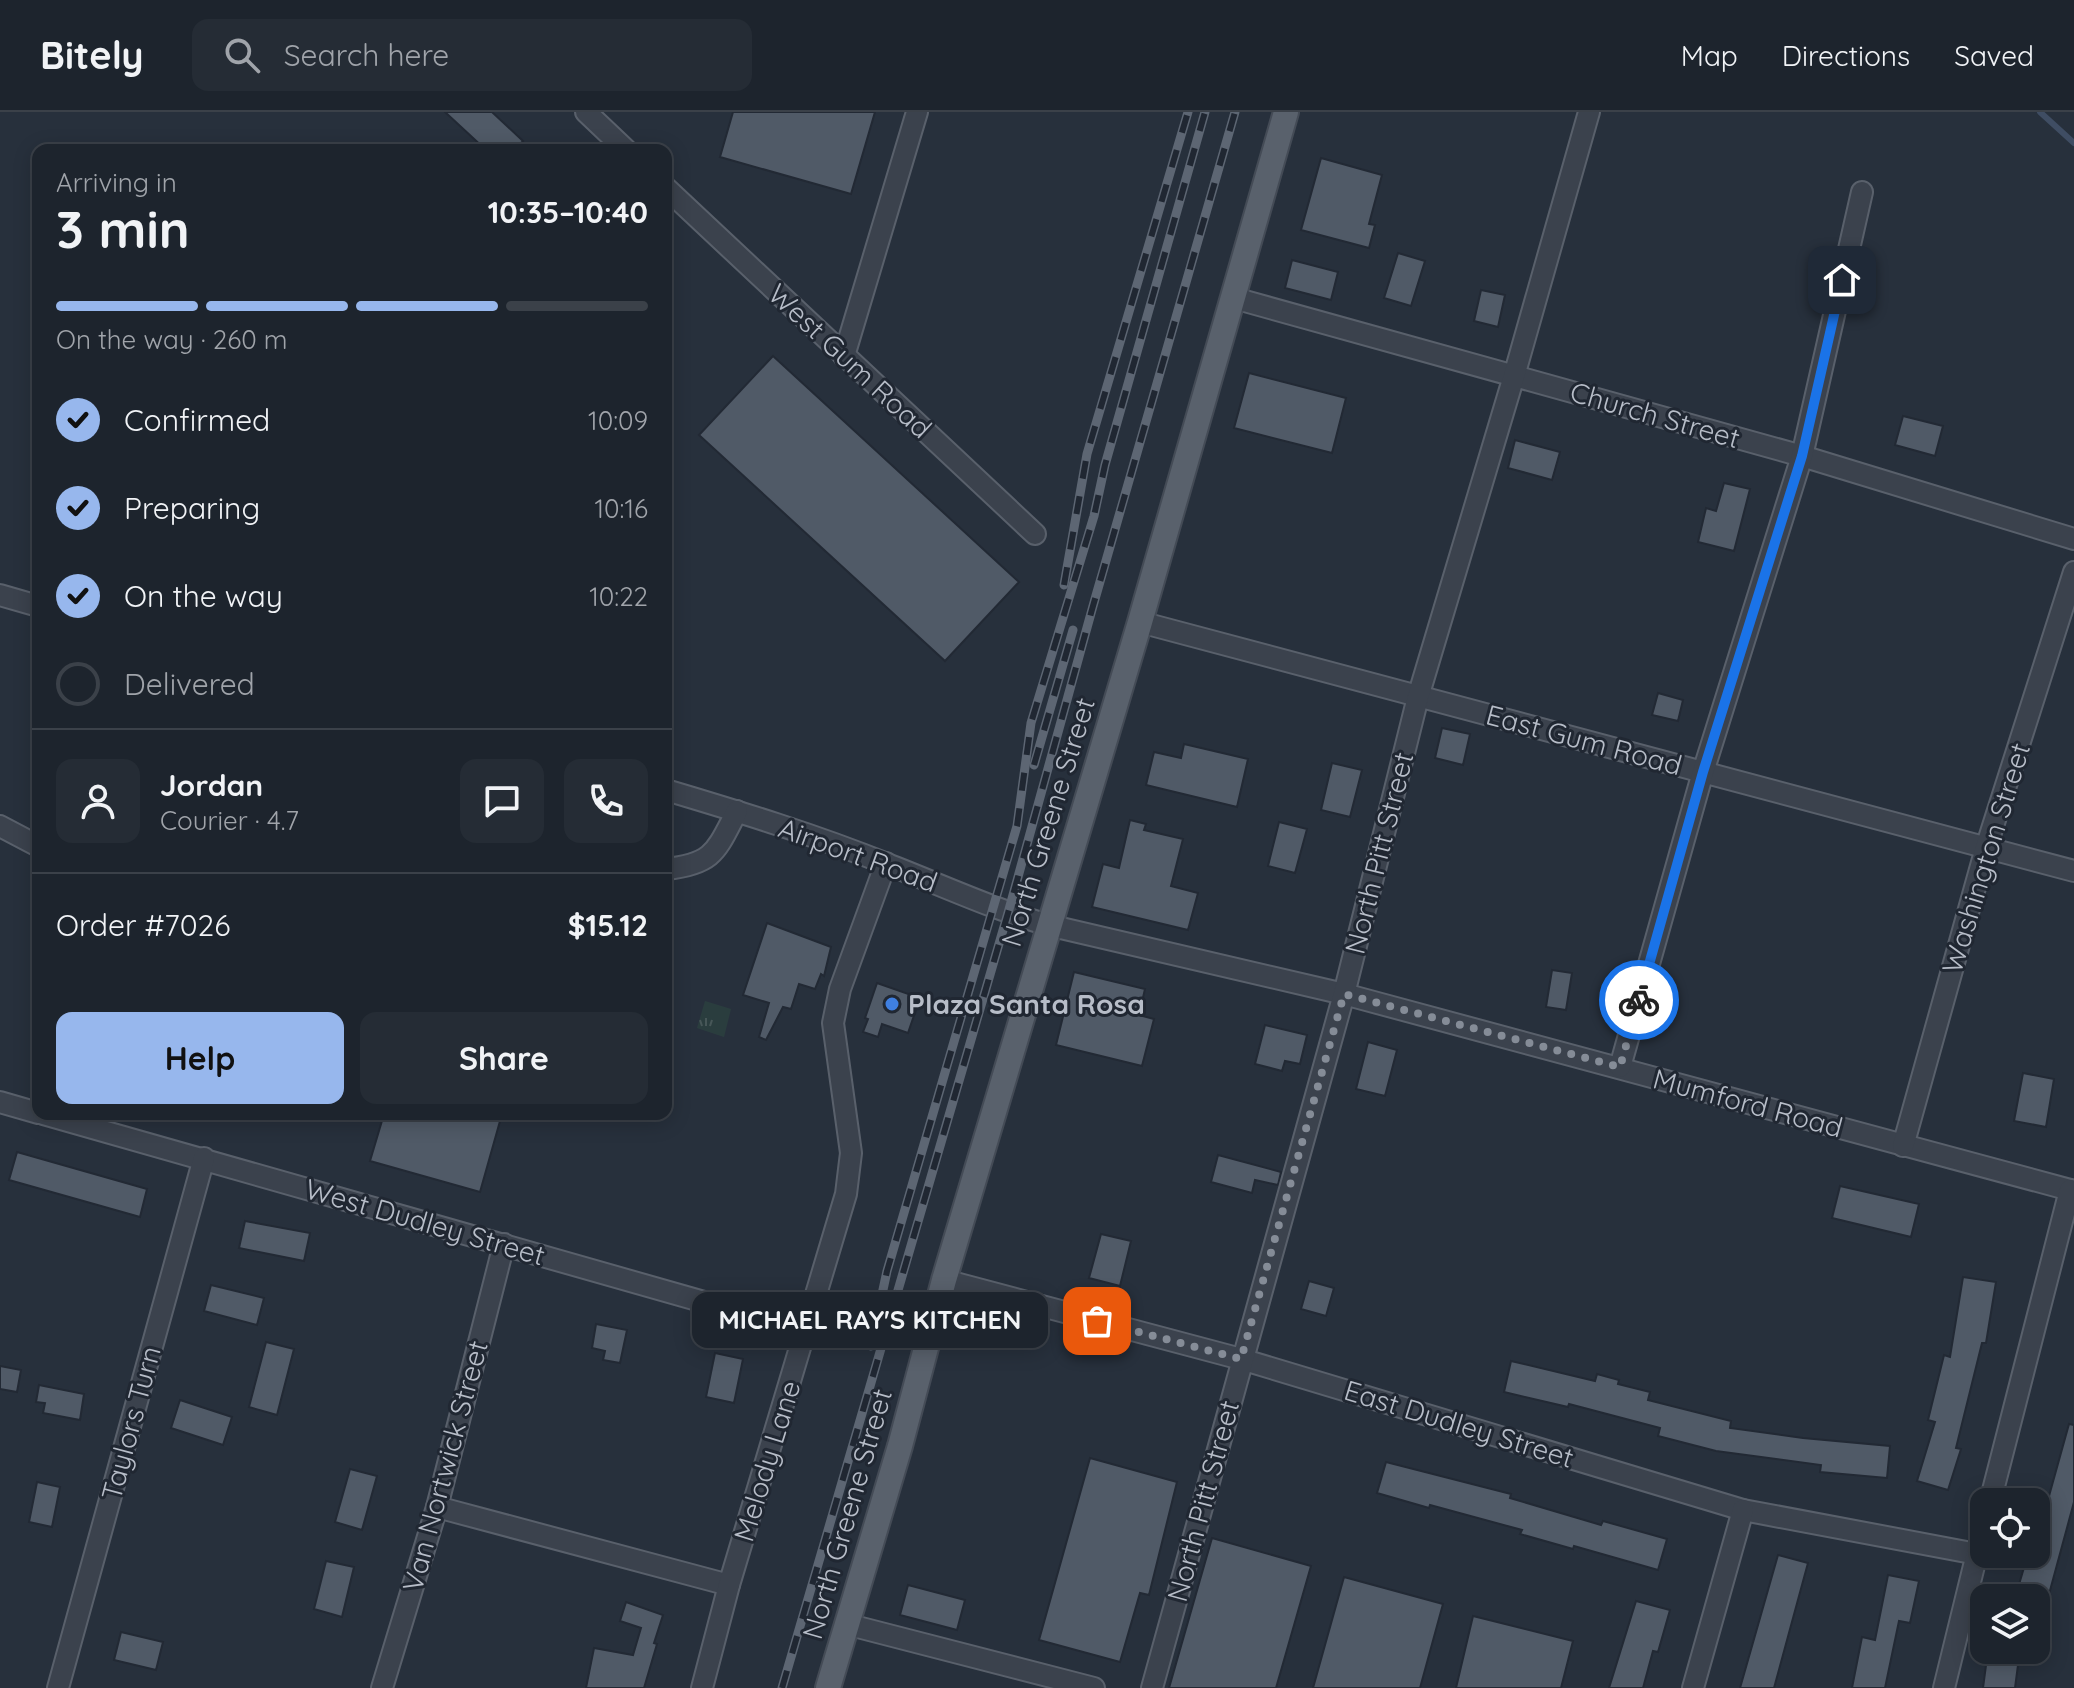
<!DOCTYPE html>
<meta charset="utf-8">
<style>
:root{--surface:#1d242d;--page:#252c35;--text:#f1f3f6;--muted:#a0a4aa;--line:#3b4149;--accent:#97b7ed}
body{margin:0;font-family:Quicksand,sans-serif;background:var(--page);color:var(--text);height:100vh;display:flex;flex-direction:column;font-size:30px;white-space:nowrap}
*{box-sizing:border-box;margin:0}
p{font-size:26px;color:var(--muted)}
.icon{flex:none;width:44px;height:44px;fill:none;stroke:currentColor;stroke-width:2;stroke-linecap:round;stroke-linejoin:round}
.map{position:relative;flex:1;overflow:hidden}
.details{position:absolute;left:32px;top:32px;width:640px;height:976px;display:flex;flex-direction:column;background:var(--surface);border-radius:16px;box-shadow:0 4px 20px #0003,0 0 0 2px var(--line)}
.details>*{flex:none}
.fabs{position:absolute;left:1970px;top:1376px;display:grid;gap:16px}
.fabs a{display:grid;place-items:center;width:80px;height:80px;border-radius:16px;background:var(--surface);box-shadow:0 4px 20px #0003,0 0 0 2px var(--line);font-size:40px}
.pin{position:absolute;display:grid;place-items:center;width:68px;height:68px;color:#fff;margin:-34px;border-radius:16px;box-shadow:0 4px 12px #0006}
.courier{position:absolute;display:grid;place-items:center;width:80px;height:80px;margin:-40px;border:6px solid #1a73e8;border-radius:50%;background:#fff;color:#222;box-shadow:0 2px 10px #0007}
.bubble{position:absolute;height:56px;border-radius:16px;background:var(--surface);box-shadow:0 4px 20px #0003,0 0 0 2px var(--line);font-size:26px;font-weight:700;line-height:56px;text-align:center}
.headline em{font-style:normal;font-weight:700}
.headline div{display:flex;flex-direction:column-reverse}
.headline{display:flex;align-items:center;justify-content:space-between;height:136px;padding:0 24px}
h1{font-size:52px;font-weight:700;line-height:60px}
.bar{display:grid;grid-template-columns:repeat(4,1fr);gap:12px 8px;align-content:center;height:96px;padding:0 24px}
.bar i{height:10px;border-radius:6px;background:var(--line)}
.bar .on{background:var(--accent)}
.bar p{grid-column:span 4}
.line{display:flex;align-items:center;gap:20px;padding:0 24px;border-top:2px solid var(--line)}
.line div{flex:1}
.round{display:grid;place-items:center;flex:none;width:84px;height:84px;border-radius:16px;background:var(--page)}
ol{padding:0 24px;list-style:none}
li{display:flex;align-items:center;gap:24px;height:88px}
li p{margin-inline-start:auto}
li .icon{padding:8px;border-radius:50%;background:var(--accent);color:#111;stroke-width:4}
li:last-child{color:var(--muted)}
li i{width:44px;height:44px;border:4px solid var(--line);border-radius:50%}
.action{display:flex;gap:16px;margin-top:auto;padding:16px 24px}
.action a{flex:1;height:92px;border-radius:16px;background:var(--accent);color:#111;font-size:32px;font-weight:700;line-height:92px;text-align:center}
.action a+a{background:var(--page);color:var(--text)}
header{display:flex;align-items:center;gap:48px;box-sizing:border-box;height:112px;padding:0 40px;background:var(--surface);border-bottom:2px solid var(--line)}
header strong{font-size:38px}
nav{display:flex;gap:44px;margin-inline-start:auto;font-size:28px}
.search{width:560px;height:72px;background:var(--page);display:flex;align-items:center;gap:20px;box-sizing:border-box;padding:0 28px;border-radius:16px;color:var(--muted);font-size:30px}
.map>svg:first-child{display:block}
.grass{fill:url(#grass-tufts)}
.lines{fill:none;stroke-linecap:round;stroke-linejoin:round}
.stream{stroke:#3f4d63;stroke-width:6}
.building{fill:#505a67;stroke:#222934;stroke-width:2}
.minor-casing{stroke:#59606b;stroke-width:24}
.major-casing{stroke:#444b56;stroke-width:28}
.minor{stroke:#3b424d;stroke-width:20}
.major{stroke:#59616c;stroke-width:24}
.rail-casing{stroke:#5d6673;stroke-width:9}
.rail{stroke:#202732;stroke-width:6;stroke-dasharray:18;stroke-linecap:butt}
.done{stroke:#858c97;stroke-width:8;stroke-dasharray:0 14.4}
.route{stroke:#1a73e8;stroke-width:10}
.shop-dot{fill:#3f7fe0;stroke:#202732;stroke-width:3}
.labels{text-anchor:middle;stroke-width:6;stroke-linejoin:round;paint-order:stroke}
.street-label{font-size:28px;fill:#b7bdc8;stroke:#202732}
.poi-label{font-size:28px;font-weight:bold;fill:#b7bdc8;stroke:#202732;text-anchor:start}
</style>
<header>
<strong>Bitely</strong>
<div class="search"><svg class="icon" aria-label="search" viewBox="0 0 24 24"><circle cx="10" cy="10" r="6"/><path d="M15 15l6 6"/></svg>Search here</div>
<nav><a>Map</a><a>Directions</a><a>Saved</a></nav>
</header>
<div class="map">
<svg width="2074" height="1576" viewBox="0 0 2074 1576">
<defs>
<pattern id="grass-tufts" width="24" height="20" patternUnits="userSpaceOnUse" patternTransform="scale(2)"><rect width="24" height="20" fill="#2a3d3e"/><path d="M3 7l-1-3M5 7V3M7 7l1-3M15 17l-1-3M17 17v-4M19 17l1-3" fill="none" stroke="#475758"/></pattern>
</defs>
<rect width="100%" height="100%" fill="#27303c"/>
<!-- grass -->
<path class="grass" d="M705 889 731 897 724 925 697 916Z"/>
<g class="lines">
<!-- stream -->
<path class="stream" d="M2040 0 2074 31"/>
</g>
<!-- building -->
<g class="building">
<path d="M445 0H492L523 29 514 38H486Z"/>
<path d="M733 0H875L851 82 720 45Z"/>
<path d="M1321 46 1382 63 1369 112 1375 113 1369 136 1301 118Z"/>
<path d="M1398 141 1425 149 1411 194 1384 186Z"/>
<path d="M1292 148 1338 160 1331 188 1285 176Z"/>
<path d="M1481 178 1505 183 1498 215 1474 209Z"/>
<path d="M773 244 1019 470 945 549 699 323Z"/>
<path d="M1249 261 1346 286 1332 341 1234 316Z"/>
<path d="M1903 304 1943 314 1935 344 1895 333Z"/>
<path d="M1515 328 1560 340 1552 368 1508 356Z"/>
<path d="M1724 371 1750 377 1734 439 1698 430 1706 396 1716 399Z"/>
<path d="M1658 581 1683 588 1678 609 1652 603Z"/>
<path d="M1442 616 1470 622 1463 653 1435 646Z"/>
<path d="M1184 632 1248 647 1237 695 1146 673 1154 640 1181 646Z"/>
<path d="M1332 651 1362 658 1350 705 1321 698Z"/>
<path d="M1130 708 1146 712 1144 718 1183 727 1171 774 1198 781 1188 818 1092 795 1103 752 1119 756Z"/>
<path d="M1279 710 1307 717 1295 761 1268 754Z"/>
<path d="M767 811 831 835 824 864 821 862 815 877 799 872 791 897 783 895 766 928 759 925 769 891 743 883Z"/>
<path d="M1552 858 1572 861 1566 898 1546 895Z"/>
<path d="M1074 860 1145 877 1139 903 1154 907 1142 954 1056 933Z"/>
<path d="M877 871 920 886 908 921 882 912 878 925 863 920 868 907 865 906Z"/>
<path d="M1265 913 1307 923 1300 952 1285 949 1282 959 1255 952Z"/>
<path d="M1368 930 1397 938 1385 984 1356 977Z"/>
<path d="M2023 961 2054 967 2046 1015 2014 1009Z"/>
<path d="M384 1002H502L480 1080 370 1049Z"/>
<path d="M17 1040 147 1077 140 1105 9 1068Z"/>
<path d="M1218 1043 1281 1060 1278 1073 1255 1068 1252 1081 1211 1070Z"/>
<path d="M1840 1074 1919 1092 1911 1125 1832 1106Z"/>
<path d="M245 1109 310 1121 304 1149 239 1136Z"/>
<path d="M1101 1122 1131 1129 1120 1174 1089 1166Z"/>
<path d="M1963 1165 1996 1170 1986 1231H1982L1956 1336 1961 1337 1948 1378 1917 1369 1935 1310 1928 1308 1944 1243 1950 1245Z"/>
<path d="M1309 1169 1334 1176 1326 1204 1301 1197Z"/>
<path d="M211 1173 264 1186 257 1213 204 1199Z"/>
<path d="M596 1212 627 1218 620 1251 603 1248 605 1239 592 1236Z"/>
<path d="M266 1230 294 1237 277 1303 249 1295Z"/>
<path d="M715 1241 743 1247 734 1291 706 1285Z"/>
<path d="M1511 1249 1595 1269 1597 1262 1619 1268 1618 1272 1650 1280 1648 1288 1731 1309 1730 1316 1803 1326 1890 1334 1887 1366 1820 1360 1821 1353 1716 1339 1658 1324 1660 1316 1569 1292 1568 1295 1504 1280Z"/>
<path d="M0 1254 21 1258 17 1280 0 1277Z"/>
<path d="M39 1273 84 1282 80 1308 43 1301 45 1291 36 1290Z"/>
<path d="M180 1288 232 1305 223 1333 171 1316Z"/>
<path d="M2069 1312 2074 1313V1390L2048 1486H2015L2028 1442H2036V1400L2044 1402Z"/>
<path d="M1090 1346 1177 1370 1149 1483 1140 1481 1120 1550 1039 1528Z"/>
<path d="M1386 1350 1511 1382 1510 1386 1601 1413 1603 1409 1667 1427 1658 1458 1574 1434 1573 1437 1520 1422 1522 1418 1430 1393 1429 1396 1377 1381Z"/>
<path d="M350 1357 377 1364 362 1418 335 1410Z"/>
<path d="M37 1370 60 1375 52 1415 29 1410Z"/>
<path d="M1212 1426 1311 1454 1276 1576H1169Z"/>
<path d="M1778 1443 1808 1451 1774 1576H1740Z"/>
<path d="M326 1449 354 1455 342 1505 314 1497Z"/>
<path d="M1888 1463 1919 1469 1910 1511 1899 1509 1885 1576H1852L1862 1525 1875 1528Z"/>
<path d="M1344 1465 1443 1492 1420 1576H1313Z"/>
<path d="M908 1473 965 1488 957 1518 900 1503Z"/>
<path d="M1636 1489 1670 1498 1658 1540 1653 1539 1643 1576H1609Z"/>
<path d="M626 1490 663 1503 654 1531 657 1532 644 1576H586L594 1536 633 1543 641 1516 620 1509Z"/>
<path d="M1473 1504 1573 1529 1561 1576H1456Z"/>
<path d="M121 1520 163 1530 156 1558 114 1548Z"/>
<path d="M1988 1538H2020L2015 1576H1983Z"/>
</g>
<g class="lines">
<defs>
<g id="minor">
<path d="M586 0 626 38"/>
<path d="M666 76 1035 422"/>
<path d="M1234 186 1802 344 2074 427"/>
<path d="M844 244 917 0"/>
<path d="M0 483 38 494"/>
<path d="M1140 510 2074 759"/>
<path d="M666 678C740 700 815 723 887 752 941 773 993 797 1048 813L1344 882 2074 1079"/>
<path d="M0 714 38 734"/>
<path d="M666 757C714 752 716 739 737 699"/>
<path d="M1620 955 1703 660 1802 344 1862 80"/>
<path d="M0 990 38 1001"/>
<path d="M43 1002 806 1219"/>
<path d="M1903 1034 1986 736 2074 460"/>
<path d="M944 1168 1241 1247 1743 1398 1977 1442"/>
<path d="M1990 1390 2070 1078"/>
<path d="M437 1395 729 1473"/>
<path d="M846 1512 1094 1576"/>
<path d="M58 1576 204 1046"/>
<path d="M382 1576 437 1395 504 1132"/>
<path d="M702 1576 729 1473 846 1082 851 1041 833 911 840 877 886 751"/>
<path d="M1152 1576 1344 882 1418 585 1514 264 1589 0"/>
<path d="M1693 1576 1743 1398"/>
<path d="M1944 1576 1984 1413"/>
</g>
<path id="major" d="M828 1576 900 1334 944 1168 1140 510 1286 0"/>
</defs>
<!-- minor casing -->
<use href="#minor" class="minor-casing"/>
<!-- major casing -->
<use href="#major" class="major-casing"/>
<!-- minor -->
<use href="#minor" class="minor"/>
<!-- major -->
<use href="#major" class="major"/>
<defs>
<g id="rail">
<path d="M1064 473 1087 342 1188 0"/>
<path d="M1034 653 1073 518"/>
<path d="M871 1234 887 1159 1017 714 1031 611 1094 404 1105 353 1205 0"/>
<path d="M782 1576 1008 801 1093 494 1235 0"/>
</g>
</defs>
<!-- rail casing -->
<use href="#rail" class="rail-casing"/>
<!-- rail -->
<use href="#rail" class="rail"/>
</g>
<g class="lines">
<!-- done -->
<path class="done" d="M1097 1209 1241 1247 1344 882 1620 955 1639 888"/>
<!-- route -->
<path class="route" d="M1639 888 1703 660 1802 344 1842 168"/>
</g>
<!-- markers -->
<circle class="shop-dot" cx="892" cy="892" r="8"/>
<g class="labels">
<!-- street labels -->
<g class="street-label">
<text transform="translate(850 249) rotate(43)" y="10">West Gum Road</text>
<text transform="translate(1655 303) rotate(16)" y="10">Church Street</text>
<text transform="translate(1584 628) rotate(15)" y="10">East Gum Road</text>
<text transform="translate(1048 710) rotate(-73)" y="10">North Greene Street</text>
<text transform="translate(1379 741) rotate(-76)" y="10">North Pitt Street</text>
<text transform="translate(858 743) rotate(20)" y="10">Airport Road</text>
<text transform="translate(1986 746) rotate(-73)" y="10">Washington Street</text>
<text transform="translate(1748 991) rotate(15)" y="10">Mumford Road</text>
<text transform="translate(425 1110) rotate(16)" y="10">West Dudley Street</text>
<text transform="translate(131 1311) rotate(-75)" y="10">Taylors Turn</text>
<text transform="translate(1459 1312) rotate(17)" y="10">East Dudley Street</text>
<text transform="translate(767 1349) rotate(-73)" y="10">Melody Lane</text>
<text transform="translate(445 1354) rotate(-75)" y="10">Van Nortwick Street</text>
<text transform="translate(1203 1389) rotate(-75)" y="10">North Pitt Street</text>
<text transform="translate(847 1402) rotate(-74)" y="10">North Greene Street</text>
</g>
<!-- poi labels -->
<g class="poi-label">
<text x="908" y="902">Plaza Santa Rosa</text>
</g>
</g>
</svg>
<div class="fabs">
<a><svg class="icon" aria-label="locate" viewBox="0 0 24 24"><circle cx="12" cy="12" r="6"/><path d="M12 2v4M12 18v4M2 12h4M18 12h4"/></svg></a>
<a><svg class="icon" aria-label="layers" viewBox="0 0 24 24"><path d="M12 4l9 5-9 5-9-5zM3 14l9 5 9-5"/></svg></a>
</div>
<div class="pin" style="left:1097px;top:1209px;background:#ea580c"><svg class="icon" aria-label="bag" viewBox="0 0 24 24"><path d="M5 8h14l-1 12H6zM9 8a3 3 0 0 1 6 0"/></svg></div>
<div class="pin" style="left:1842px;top:168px;background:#1f2937"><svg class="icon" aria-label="home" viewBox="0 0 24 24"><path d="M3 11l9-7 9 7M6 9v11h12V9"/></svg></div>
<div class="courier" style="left:1639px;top:888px"><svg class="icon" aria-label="bike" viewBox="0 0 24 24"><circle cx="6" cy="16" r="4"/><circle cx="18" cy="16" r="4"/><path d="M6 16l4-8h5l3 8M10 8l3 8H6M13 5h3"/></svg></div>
<div class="bubble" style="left:692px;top:1180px;width:356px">MICHAEL RAY'S KITCHEN</div>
<section class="details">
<div class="headline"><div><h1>3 min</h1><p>Arriving in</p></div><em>10:35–10:40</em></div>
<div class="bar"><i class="on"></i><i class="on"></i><i class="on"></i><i></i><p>On the way · 260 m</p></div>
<ol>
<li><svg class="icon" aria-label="check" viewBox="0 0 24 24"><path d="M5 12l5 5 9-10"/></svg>Confirmed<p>10:09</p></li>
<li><svg class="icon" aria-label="check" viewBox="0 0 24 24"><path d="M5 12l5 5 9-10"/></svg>Preparing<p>10:16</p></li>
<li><svg class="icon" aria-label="check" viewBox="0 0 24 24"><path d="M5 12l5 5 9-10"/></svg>On the way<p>10:22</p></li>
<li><i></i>Delivered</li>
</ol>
<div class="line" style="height:144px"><a class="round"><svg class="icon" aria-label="person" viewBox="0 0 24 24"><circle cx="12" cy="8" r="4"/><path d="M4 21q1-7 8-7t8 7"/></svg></a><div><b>Jordan</b><p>Courier · 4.7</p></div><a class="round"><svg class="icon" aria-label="chat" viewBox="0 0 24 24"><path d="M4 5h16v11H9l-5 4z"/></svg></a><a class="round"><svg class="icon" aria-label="phone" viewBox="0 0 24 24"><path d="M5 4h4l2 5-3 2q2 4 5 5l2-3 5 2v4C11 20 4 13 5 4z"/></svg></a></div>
<div class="line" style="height:104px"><div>Order #7026</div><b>$15.12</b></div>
<div class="action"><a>Help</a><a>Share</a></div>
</section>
</div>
